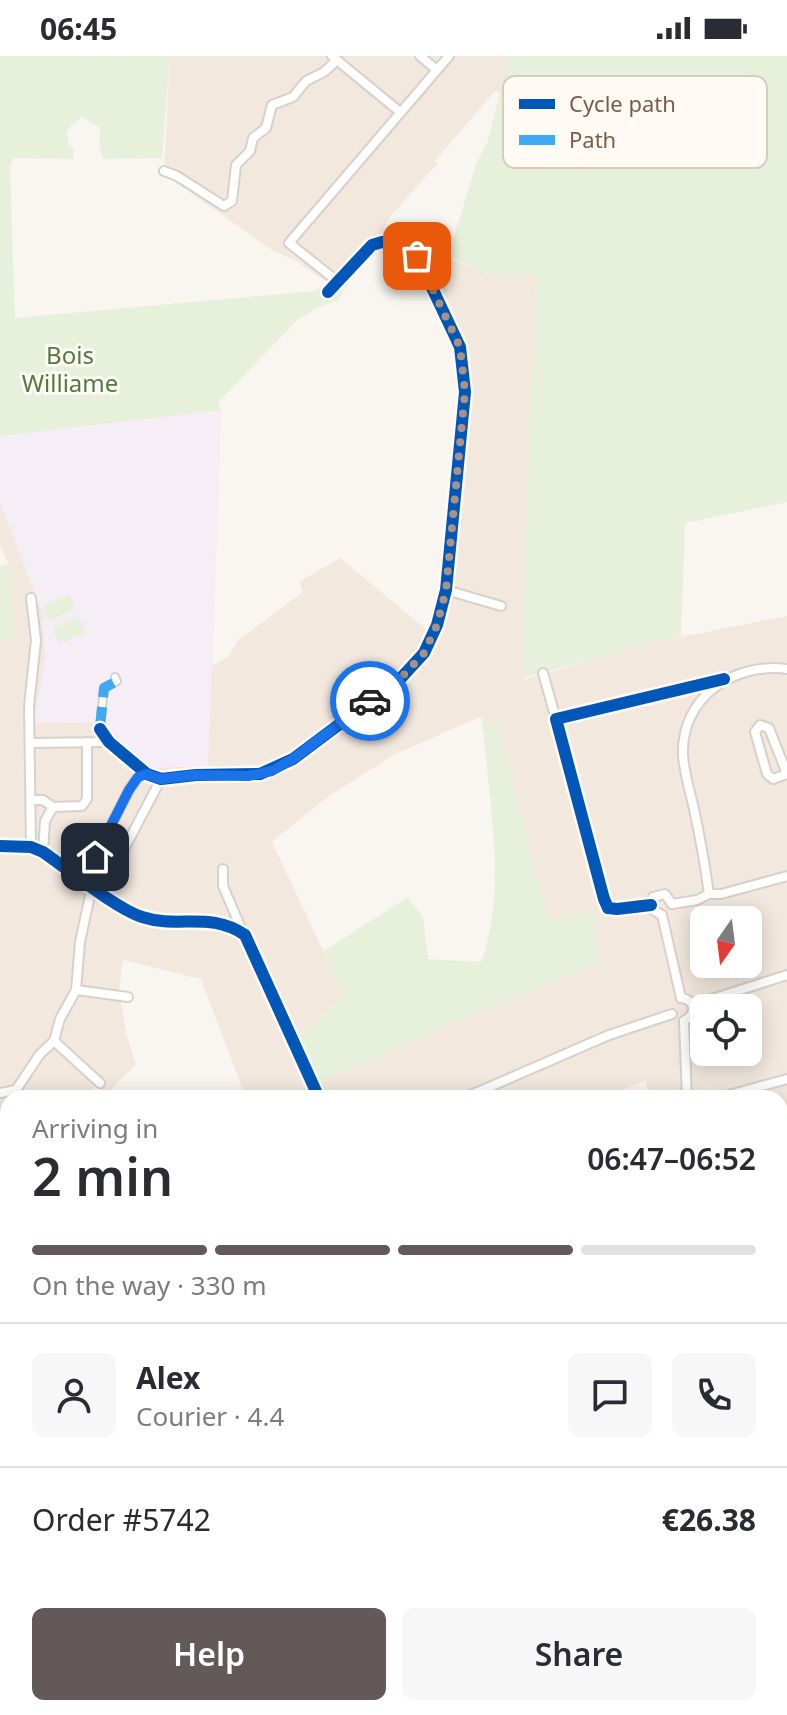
<!DOCTYPE html>
<meta charset="utf-8">
<style>
:root{--surface:#fff;--page:#f7f7f7;--text:#2b2b33;--muted:#7c7c81;--line:#e1e1e2;--accent:#625958}
body{margin:0;font-family:"Noto Sans",sans-serif;background:var(--page);color:var(--text);height:100vh;display:flex;flex-direction:column;font-size:30px;white-space:nowrap}
*{box-sizing:border-box;margin:0}
p{font-size:26px;color:var(--muted)}
.icon{flex:none;width:44px;height:44px;fill:none;stroke:currentColor;stroke-width:2;stroke-linecap:round;stroke-linejoin:round}
.map{position:relative;flex:1;overflow:hidden}
.side{position:absolute;left:0px;top:1034px;width:788px;height:626px;display:flex;flex-direction:column;background:var(--surface);border-radius:24px 24px 0 0;box-shadow:0 4px 20px #0003}
.side>*{flex:none}
.needle{width:52px;rotate:194deg}
.fabs{position:absolute;left:690px;top:850px;display:grid;gap:16px}
.fabs a{display:grid;place-items:center;width:72px;height:72px;border-radius:12px;background:var(--surface);box-shadow:0 4px 20px #0003;font-size:40px}
.pin{position:absolute;display:grid;place-items:center;width:68px;height:68px;color:#fff;margin:-34px;border-radius:16px;box-shadow:0 4px 12px #0006}
.courier{position:absolute;display:grid;place-items:center;width:80px;height:80px;margin:-40px;border:6px solid #1a73e8;border-radius:50%;background:#fff;color:#222;box-shadow:0 2px 10px #0007}
.head em{font-style:normal;font-weight:600}
.head div{display:flex;flex-direction:column-reverse}
.head{display:flex;align-items:center;justify-content:space-between;height:136px;padding:0 32px}
h1{font-size:52px;font-weight:600;line-height:60px}
.bar{display:grid;grid-template-columns:repeat(4,1fr);gap:12px 8px;align-content:center;height:96px;padding:0 32px}
.bar i{height:10px;border-radius:6px;background:var(--line)}
.bar .on{background:var(--accent)}
.bar p{grid-column:span 4}
.line{display:flex;align-items:center;gap:20px;padding:0 32px;border-top:2px solid var(--line)}
.line div{flex:1}
.round{display:grid;place-items:center;flex:none;width:84px;height:84px;border-radius:12px;background:var(--page)}
.button{display:flex;gap:16px;margin-top:auto;padding:16px 32px}
.button a{flex:1;height:92px;border-radius:12px;background:var(--accent);color:#fff;font-size:32px;font-weight:600;line-height:92px;text-align:center}
.button a+a{background:var(--page);color:var(--text)}
.status{display:flex;justify-content:space-between;align-items:center;height:56px;padding:0 40px;background:var(--surface);direction:ltr}
.status svg{height:22px;fill:currentColor}
.map>svg:first-child{display:block}
.residential{fill:#f2e8de;fill-rule:evenodd}
.education{fill:#f6eef6}
.green{fill:#e7f0db}
.lines{fill:none;stroke-linecap:round;stroke-linejoin:round}
.pedestrian-casing{stroke:#d7d1cb;stroke-width:10}
.minor-casing{stroke:#d7d1cb;stroke-width:12}
.primary-casing{stroke:#dad1cc;stroke-width:16}
.pedestrian{stroke:#fefefd;stroke-width:6}
.minor{stroke:#fefefd;stroke-width:8}
.primary{stroke:#f3eee8;stroke-width:12}
.quiet{stroke:#3fa9f5;stroke-width:10;stroke-dasharray:20 10;stroke-linecap:butt}
.cycleway-casing{stroke:#fffaf3;stroke-width:17}
.cycleway{stroke:#0057b8;stroke-width:12}
.done{stroke:#a69286;stroke-width:8;stroke-dasharray:0 14.4}
.route{stroke:#1a73e8;stroke-width:10}
.labels{text-anchor:middle;stroke-width:6;stroke-linejoin:round;paint-order:stroke}
.park-label{font-size:24px;fill:#537a41;stroke:#fffaf3}
.key{fill:#fffaf3;stroke:#d7cbc1;stroke-width:2}
.key-label{font-size:22px;fill:#7a5c4d}
</style>
<div class="status"><b>06:45</b><svg viewBox="0 0 49 12"><path d="M0 12V9h3v3zM5 12V6h3v6zM10 12V3h3v9zM15 12V0h3v12zM26 1h20v11H26zM47 4h2v5h-2z"/></svg></div>
<div class="map">
<svg width="787" height="1659" viewBox="0 0 787 1659">
<rect width="100%" height="100%" fill="#f9f5f0"/>
<!-- residential -->
<g class="residential">
<path d="M170 0H509L502 37 495 35 463 72 435 105 437 108 390 161 384 172 401 179 408 186 491 219 536 218 523 624 651 587 787 560V1384L780 1381V1042H647L646 1024 604 1042H246L201 923 123 904 119 934 126 977 136 1009 106 1038 96 1031 82 1042H8V1137L0 1140V510L9 508 0 490V380L221 354 212 610 228 601 237 585 303 536 299 526 340 502 428 575 440 532 460 335 455 296 418 215 403 197 382 192 360 207 337 233 296 205 272 194 164 118ZM487 658V668L500 674 548 864 602 905 469 960 297 981 344 939 272 786 326 742 395 698ZM704 864H748V908H704ZM704 952H748V996H704Z"/>
<path d="M780 1598 787 1599V1659H636L635 1654 631 1652H780Z"/>
<path d="M53 1652H536L558 1659H28L26 1653Z"/>
</g>
<!-- education -->
<path class="education" d="M221 354 208 710 156 712 145 709 105 667 34 666 45 604 43 559 0 446V380Z"/>
<!-- green -->
<g class="green">
<path d="M0 0H170L162 102 103 103 99 90 100 70 90 67 82 60 66 75 69 89 74 93 73 103 13 102 10 110 15 262 315 235 329 226 337 233 360 207 338 244 317 252 296 265 218 347 221 354 0 380Z"/>
<path d="M509 0H787V446L685 467 681 580 523 622 524 534 536 219H491L448 200 477 106 488 85Z"/>
<path d="M9 509 15 583 0 584V510Z"/>
<path d="M69 538 76 553 48 565 42 550Z"/>
<path d="M79 561 86 577 59 588 53 572Z"/>
<path d="M487 658V668L500 673 548 864 592 854 602 905 469 960 317 1028 297 981 344 939 324 895 408 841 423 862 428 903 481 906C501 851 495 796 490 740 487 713 485 686 481 659Z"/>
<path d="M780 1382 787 1386V1599L780 1598Z"/>
<path d="M536 1652H631L635 1654 636 1659H558Z"/>
</g>
<g class="lines">
<defs>
<path id="pedestrian" d="M100 671 104 632 117 625 115 621"/>
<g id="minor">
<path d="M332 0 400 56"/>
<path d="M420 0 437 14"/>
<path d="M164 115 177 120 224 150 232 145 236 109 250 95 253 82 266 72 272 49 293 41 306 25 324 16 337 4"/>
<path d="M337 225 289 187 449 0"/>
<path d="M446 534 501 550"/>
<path d="M543 617 556 663"/>
<path d="M760 669 769 672 787 718 773 723 767 718 755 676Z"/>
<path d="M100 673 109 686 147 718 161 723 196 719 260 718 293 703 401 622 424 597 437 569 446 534 465 336 460 291 417 200 401 189 382 186 372 189 328 236"/>
<path d="M31 687 109 686"/>
<path d="M31 744H43L53 751"/>
<path d="M0 790 31 791 43 796C69 814 115 852 142 861 179 873 210 855 245 879L319 1042"/>
<path d="M31 791 29 650 36 584 31 542"/>
<path d="M43 796 45 765 53 751 82 750 87 743V686"/>
<path d="M223 813V830L244 879"/>
<path d="M83 824 129 734 138 721 147 718"/>
<path d="M101 837 161 723"/>
<path d="M709 838H721L787 820"/>
<path d="M672 848 697 844 709 838C705 809 700 781 694 753 690 735 684 717 683 699 681 641 734 606 787 613"/>
<path d="M651 849 617 853 608 852 604 843 556 663 724 623"/>
<path d="M662 859 681 942"/>
<path d="M662 859 651 853 653 841 665 838 672 848"/>
<path d="M76 934 128 941"/>
<path d="M681 942C696 944 697 958 684 965"/>
<path d="M693 949 787 919"/>
<path d="M684 965 687 1042"/>
<path d="M54 985 100 1027"/>
<path d="M0 1037 16 1034 40 998 54 985 60 963 76 934 80 886 92 830"/>
<path d="M464 1042 609 979 672 958"/>
<path d="M718 1042 787 1023"/>
<path d="M780 1124 787 1122"/>
<path d="M780 1322 787 1328"/>
<path d="M401 1652 436 1659"/>
<path d="M479 1652V1659"/>
<path d="M723 1652 734 1659"/>
<path d="M734 1652 759 1659"/>
<path d="M79 1659 215 1652"/>
<path d="M314 1659V1652"/>
</g>
<path id="primary" d="M0 1643 9 1659"/>
</defs>
<!-- pedestrian casing -->
<use href="#pedestrian" class="pedestrian-casing"/>
<!-- minor casing -->
<use href="#minor" class="minor-casing"/>
<!-- primary casing -->
<use href="#primary" class="primary-casing"/>
<!-- pedestrian -->
<use href="#pedestrian" class="pedestrian"/>
<!-- minor -->
<use href="#minor" class="minor"/>
<!-- primary -->
<use href="#primary" class="primary"/>
<!-- quiet -->
<g class="quiet">
<path d="M100 671 104 632 117 625 115 621"/>
<path d="M780 1384 787 1386"/>
</g>
<defs>
<g id="cycleway">
<path d="M100 673 109 686 147 718 161 723 196 719 260 718 293 703 401 622 424 597 437 569 446 534 465 336 460 291 417 200 401 189 382 186 372 189 328 236"/>
<path d="M0 790 31 791 43 796C69 814 115 852 142 861 179 873 210 855 245 879L319 1042"/>
<path d="M651 849 617 853 608 852 604 843 556 663 724 623"/>
</g>
</defs>
<!-- cycleway casing -->
<use href="#cycleway" class="cycleway-casing"/>
<!-- cycleway -->
<use href="#cycleway" class="cycleway"/>
</g>
<g class="lines">
<!-- done -->
<path class="done" d="M370 645 401 622 424 597 437 569 446 534 465 336 460 291 417 200"/>
<!-- route -->
<path class="route" d="M95 801 129 734 138 721 147 718 161 723 196 719 248 720 272 715 293 703 370 645"/>
</g>
<g class="labels">
<!-- park labels -->
<g class="park-label">
<text x="70" y="308">Bois<tspan x="70" dy="28">Williame</tspan></text>
</g>
</g>
<!-- legend -->
<rect x="503" y="20" width="264" height="92" rx="12" class="key"/>
<rect x="519" y="43" width="36" height="10" fill="#0057b8"/>
<rect x="519" y="79" width="36" height="10" fill="#3fa9f5"/>
<g class="key-label">
<text x="569" y="56">Cycle path</text>
<text x="569" y="92">Path</text>
</g>
</svg>
<div class="fabs">
<a><svg class="needle" viewBox="-14 -14 28 28"><path d="M0-13l5 13h-10z" fill="#e53935"/><path d="M0 13l5-13h-10z" fill="#7c7c81"/></svg></a>
<a><svg class="icon" aria-label="locate" viewBox="0 0 24 24"><circle cx="12" cy="12" r="6"/><path d="M12 2v4M12 18v4M2 12h4M18 12h4"/></svg></a>
</div>
<div class="pin" style="left:417px;top:200px;background:#ea580c"><svg class="icon" aria-label="bag" viewBox="0 0 24 24"><path d="M5 8h14l-1 12H6zM9 8a3 3 0 0 1 6 0"/></svg></div>
<div class="pin" style="left:95px;top:801px;background:#1f2937"><svg class="icon" aria-label="home" viewBox="0 0 24 24"><path d="M3 11l9-7 9 7M6 9v11h12V9"/></svg></div>
<div class="courier" style="left:370px;top:645px"><svg class="icon" aria-label="car" viewBox="0 0 24 24"><path d="M5 17H2v-5l4-1 3-4h7l3 4 3 1v5h-3M9 17h6M6 11h13"/><circle cx="7" cy="17" r="2"/><circle cx="17" cy="17" r="2"/></svg></div>
<section class="side">
<div class="head"><div><h1>2 min</h1><p>Arriving in</p></div><em>06:47–06:52</em></div>
<div class="bar"><i class="on"></i><i class="on"></i><i class="on"></i><i></i><p>On the way · 330 m</p></div>
<div class="line" style="height:144px"><a class="round"><svg class="icon" aria-label="person" viewBox="0 0 24 24"><circle cx="12" cy="8" r="4"/><path d="M4 21q1-7 8-7t8 7"/></svg></a><div><b>Alex</b><p>Courier · 4.4</p></div><a class="round"><svg class="icon" aria-label="chat" viewBox="0 0 24 24"><path d="M4 5h16v11H9l-5 4z"/></svg></a><a class="round"><svg class="icon" aria-label="phone" viewBox="0 0 24 24"><path d="M5 4h4l2 5-3 2q2 4 5 5l2-3 5 2v4C11 20 4 13 5 4z"/></svg></a></div>
<div class="line" style="height:104px"><div>Order #5742</div><b>€26.38</b></div>
<div class="button"><a>Help</a><a>Share</a></div>
</section>
</div>
